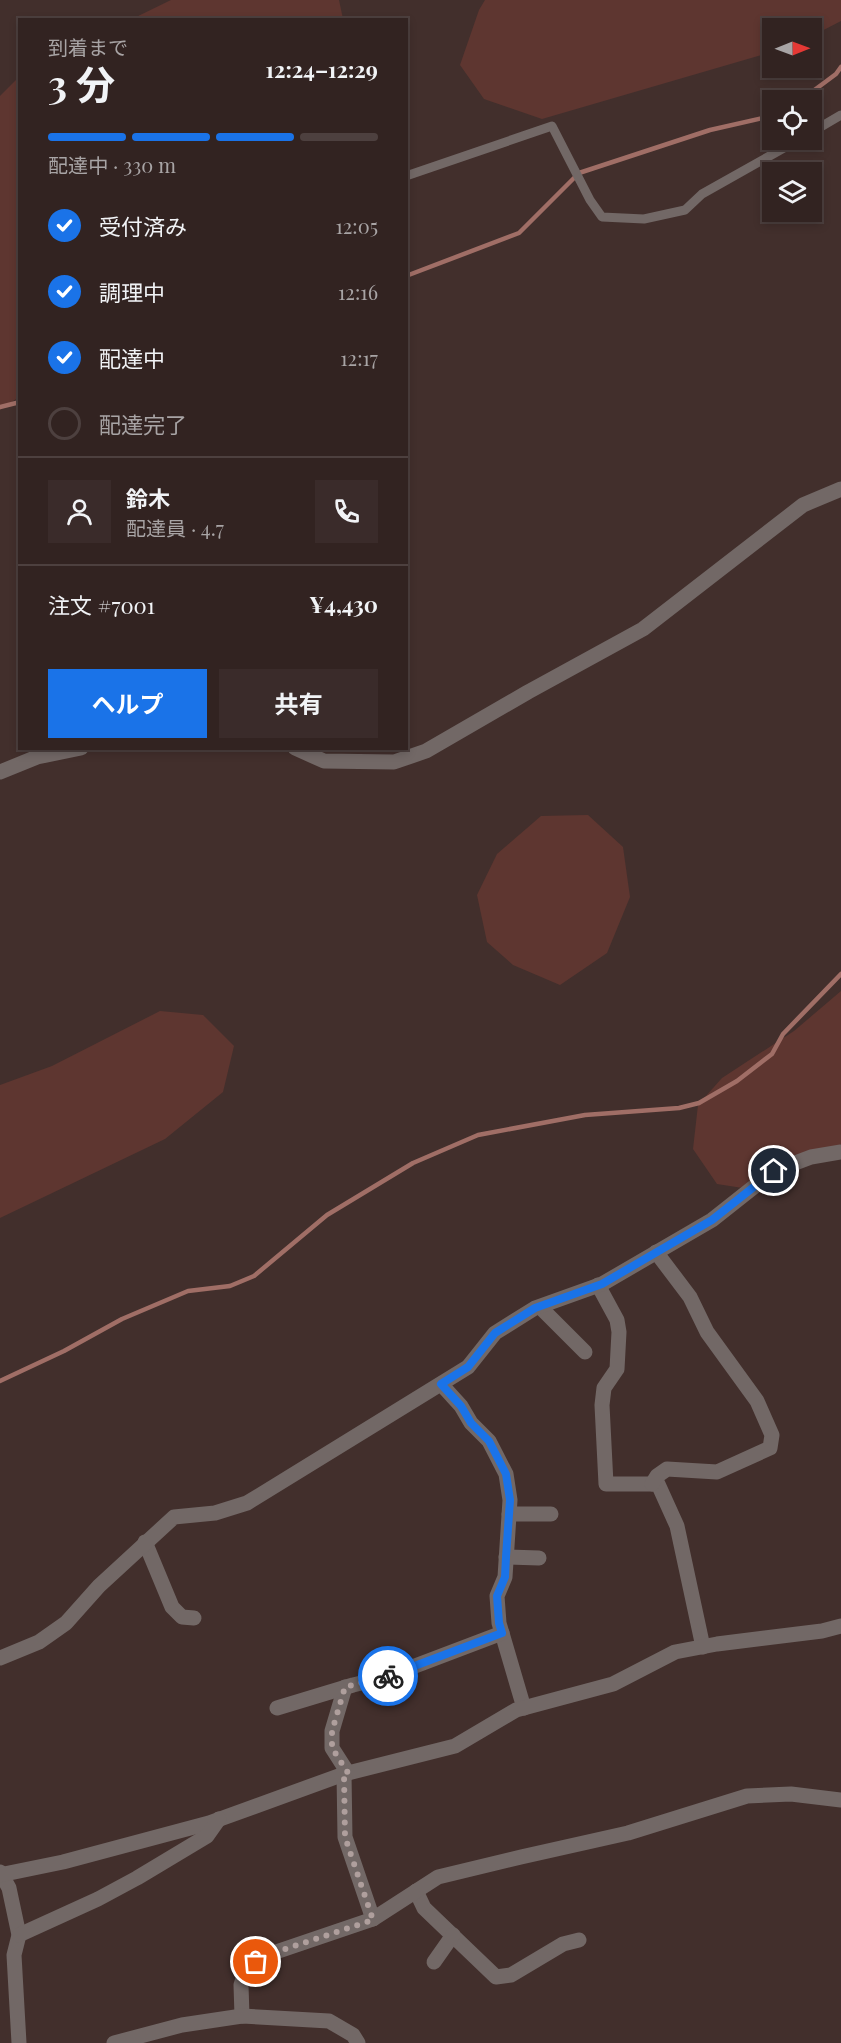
<!DOCTYPE html>
<html lang="ja">
<meta charset="utf-8">
<style>
:root{--surface:#322321;--page:#3a2b2a;--text:#f1f3f6;--muted:#a8a4a5;--line:#4d403f;--accent:#1a73e8}
body{margin:0;font-family:"Playfair Display","Noto Sans JP",serif;background:var(--page);color:var(--text);height:100vh;display:flex;flex-direction:column;font-size:22px;white-space:nowrap}
*{box-sizing:border-box;margin:0}
p{font-size:20px;color:var(--muted)}
.icon{flex:none;width:33px;height:33px;fill:none;stroke:currentColor;stroke-width:2;stroke-linecap:round;stroke-linejoin:round}
.map{position:relative;flex:1;overflow:hidden}
.sheet{position:absolute;left:18px;top:18px;width:390px;height:732px;display:flex;flex-direction:column;background:var(--surface);border-radius:0px;box-shadow:0 3px 9px #0003,0 0 0 2px var(--line)}
.sheet>*{flex:none}
.needle{width:39px;rotate:89deg}
.tools{position:absolute;left:762px;top:18px;display:grid;gap:12px}
.tools a{display:grid;place-items:center;width:60px;height:60px;border-radius:0px;background:var(--surface);box-shadow:0 3px 9px #0003,0 0 0 2px var(--line);font-size:30px}
.pin{position:absolute;display:grid;place-items:center;width:51px;height:51px;color:#fff;margin:-26px;border:3px solid #fff;border-radius:50%;box-shadow:0 2px 6px #0007}
.courier{position:absolute;display:grid;place-items:center;width:60px;height:60px;margin:-30px;border:4px solid #1a73e8;border-radius:50%;background:#fff;color:#222;box-shadow:0 2px 8px #0007}
.head em{font-style:normal;font-weight:700}
.head div{display:flex;flex-direction:column-reverse}
.head{display:flex;align-items:center;justify-content:space-between;height:102px;padding:0 30px}
h1{font-size:39px;font-weight:700;line-height:45px}
.bar{display:grid;grid-template-columns:repeat(4,1fr);gap:9px 6px;align-content:center;height:72px;padding:0 30px}
.bar i{height:8px;border-radius:4px;background:var(--line)}
.bar .selected{background:var(--accent)}
.bar p{grid-column:span 4}
.line{display:flex;align-items:center;gap:15px;padding:0 30px;border-top:2px solid var(--line)}
.line div{flex:1}
.round{display:grid;place-items:center;flex:none;width:63px;height:63px;border-radius:0px;background:var(--page)}
ol{padding:0 30px;list-style:none}
li{display:flex;align-items:center;gap:18px;height:66px}
li p{margin-inline-start:auto}
li .icon{padding:6px;border-radius:50%;background:var(--accent);color:#fff;stroke-width:4}
li:last-child{color:var(--muted)}
li i{width:33px;height:33px;border:3px solid var(--line);border-radius:50%}
.cta{display:flex;gap:12px;margin-top:auto;padding:12px 30px}
.cta a{flex:1;height:69px;border-radius:0px;background:var(--accent);color:#fff;font-size:24px;font-weight:700;line-height:69px;text-align:center}
.cta a+a{background:var(--page);color:var(--text)}
.map>svg:first-child{display:block}
.green{fill:#5e3630}
.lines{fill:none;stroke-linecap:round;stroke-linejoin:round}
.stream{stroke:#a06e66;stroke-width:4.5}
.service{stroke:#726866;stroke-width:9}
.minor{stroke:#726866;stroke-width:15}
.done{stroke:#af9f9d;stroke-width:6;stroke-dasharray:0 10.8}
.route{stroke:#1a73e8;stroke-width:8}
</style>
<div class="map">
<svg width="841" height="2043" viewBox="0 0 841 2043">
<rect width="100%" height="100%" fill="#422f2c"/>
<!-- green -->
<g class="green">
<path d="M171 0H339L343 19H132Z"/>
<path d="M485 0H841V21L812 36V28H772V52L542 119 484 99 460 65 479 10Z"/>
<path d="M19 77V397L0 410V96Z"/>
<path d="M588 815 623 847 630 897 607 953 560 985 513 965 487 942 477 895 497 854 541 816Z"/>
<path d="M841 991V1144L828 1153 749 1189 717 1184 693 1149 698 1105 722 1078 794 1031Z"/>
<path d="M160 1011 203 1015 234 1046 223 1092 165 1139 0 1218V1085L52 1066Z"/>
</g>
<g class="lines">
<!-- stream -->
<g class="stream">
<path d="M801 100 836 74 841 67"/>
<path d="M406 276 519 233 579 173 710 130 772 116"/>
<path d="M0 407 20 402"/>
<path d="M0 1381 64 1351 122 1319 188 1291 230 1286 254 1276 327 1215 413 1163 478 1135 585 1115 679 1108 699 1103 737 1081 772 1054 783 1034 841 974"/>
</g>
<!-- service -->
<g class="service">
<path d="M812 132 841 115"/>
<path d="M406 176 552 126 590 200 602 217 644 219 685 210 702 194 798 140"/>
</g>
<!-- minor -->
<g class="minor">
<path d="M295 748 324 761 394 762 426 751 528 692 643 629 803 505 841 489"/>
<path d="M0 772 37 757 81 748"/>
<path d="M598 1285 617 1320 619 1332 617 1369 604 1388 602 1405 606 1484H658L677 1526 703 1647"/>
<path d="M540 1307 585 1352"/>
<path d="M441 1384 461 1406 471 1423 489 1441 506 1474 510 1500 505 1577 497 1596 499 1623 524 1708"/>
<path d="M652 1484 657 1476 667 1469 717 1472 770 1448 772 1435 757 1401 707 1332 690 1297 656 1252"/>
<path d="M509 1514H551"/>
<path d="M145 1542 172 1607 182 1617 194 1618"/>
<path d="M506 1557 539 1558"/>
<path d="M0 1658 39 1642 66 1623 99 1586 174 1517 215 1513 247 1503 468 1367 495 1333 535 1308 602 1284 712 1220 774 1171 811 1157 841 1152"/>
<path d="M345 1687 332 1731V1748L348 1773"/>
<path d="M277 1708 353 1685 386 1677 502 1633"/>
<path d="M344 1774 345 1837 373 1919"/>
<path d="M0 1872 9 1888 19 1935 14 1955 19 2043"/>
<path d="M0 1875 63 1862 209 1823 344 1774 455 1746 516 1710 613 1684 675 1652 717 1644 822 1631 841 1626"/>
<path d="M416 1891 424 1908 496 1977 511 1975 563 1944 579 1940"/>
<path d="M19 1935 98 1899 137 1878 207 1836 219 1819"/>
<path d="M434 1962 453 1935"/>
<path d="M242 2016 241 1985 246 1969 267 1955 373 1919 438 1877 521 1857 628 1833 747 1796 791 1794 841 1800"/>
<path d="M114 2043 182 2025 242 2016 329 2021 353 2035 358 2043"/>
</g>
</g>
<g class="lines">
<!-- done -->
<path class="done" d="M256 1962 267 1955 373 1920 345 1837 344 1774 348 1773 332 1748V1731L345 1687 388 1676"/>
<!-- route -->
<path class="route" d="M388 1676 502 1633 499 1623 497 1596 505 1577 506 1557 510 1500 506 1474 489 1441 471 1423 461 1406 441 1384 468 1367 495 1333 535 1308 602 1284 693 1231 712 1220 774 1171"/>
</g>
</svg>
<div class="tools">
<a><svg class="needle" viewBox="-14 -14 28 28"><path d="M0-13l5 13h-10z" fill="#e53935"/><path d="M0 13l5-13h-10z" fill="#a8a4a5"/></svg></a>
<a><svg class="icon" aria-label="locate" viewBox="0 0 24 24"><circle cx="12" cy="12" r="6"/><path d="M12 2v4M12 18v4M2 12h4M18 12h4"/></svg></a>
<a><svg class="icon" aria-label="layers" viewBox="0 0 24 24"><path d="M12 4l9 5-9 5-9-5zM3 14l9 5 9-5"/></svg></a>
</div>
<div class="pin" style="left:256px;top:1962px;background:#ea580c"><svg class="icon" aria-label="bag" viewBox="0 0 24 24"><path d="M5 8h14l-1 12H6zM9 8a3 3 0 0 1 6 0"/></svg></div>
<div class="pin" style="left:774px;top:1171px;background:#1f2937"><svg class="icon" aria-label="home" viewBox="0 0 24 24"><path d="M3 11l9-7 9 7M6 9v11h12V9"/></svg></div>
<div class="courier" style="left:388px;top:1676px"><svg class="icon" aria-label="bike" viewBox="0 0 24 24"><circle cx="6" cy="16" r="4"/><circle cx="18" cy="16" r="4"/><path d="M6 16l4-8h5l3 8M10 8l3 8H6M13 5h3"/></svg></div>
<section class="sheet">
<div class="head"><div><h1>3 分</h1><p>到着まで</p></div><em>12:24–12:29</em></div>
<div class="bar"><i class="selected"></i><i class="selected"></i><i class="selected"></i><i></i><p>配達中 · 330 m</p></div>
<ol>
<li><svg class="icon" aria-label="check" viewBox="0 0 24 24"><path d="M5 12l5 5 9-10"/></svg>受付済み<p>12:05</p></li>
<li><svg class="icon" aria-label="check" viewBox="0 0 24 24"><path d="M5 12l5 5 9-10"/></svg>調理中<p>12:16</p></li>
<li><svg class="icon" aria-label="check" viewBox="0 0 24 24"><path d="M5 12l5 5 9-10"/></svg>配達中<p>12:17</p></li>
<li><i></i>配達完了</li>
</ol>
<div class="line" style="height:108px"><a class="round"><svg class="icon" aria-label="person" viewBox="0 0 24 24"><circle cx="12" cy="8" r="4"/><path d="M4 21q1-7 8-7t8 7"/></svg></a><div><b>鈴木</b><p>配達員 · 4.7</p></div><a class="round"><svg class="icon" aria-label="phone" viewBox="0 0 24 24"><path d="M5 4h4l2 5-3 2q2 4 5 5l2-3 5 2v4C11 20 4 13 5 4z"/></svg></a></div>
<div class="line" style="height:78px"><div>注文 #7001</div><b>¥4,430</b></div>
<div class="cta"><a>ヘルプ</a><a>共有</a></div>
</section>
</div>
